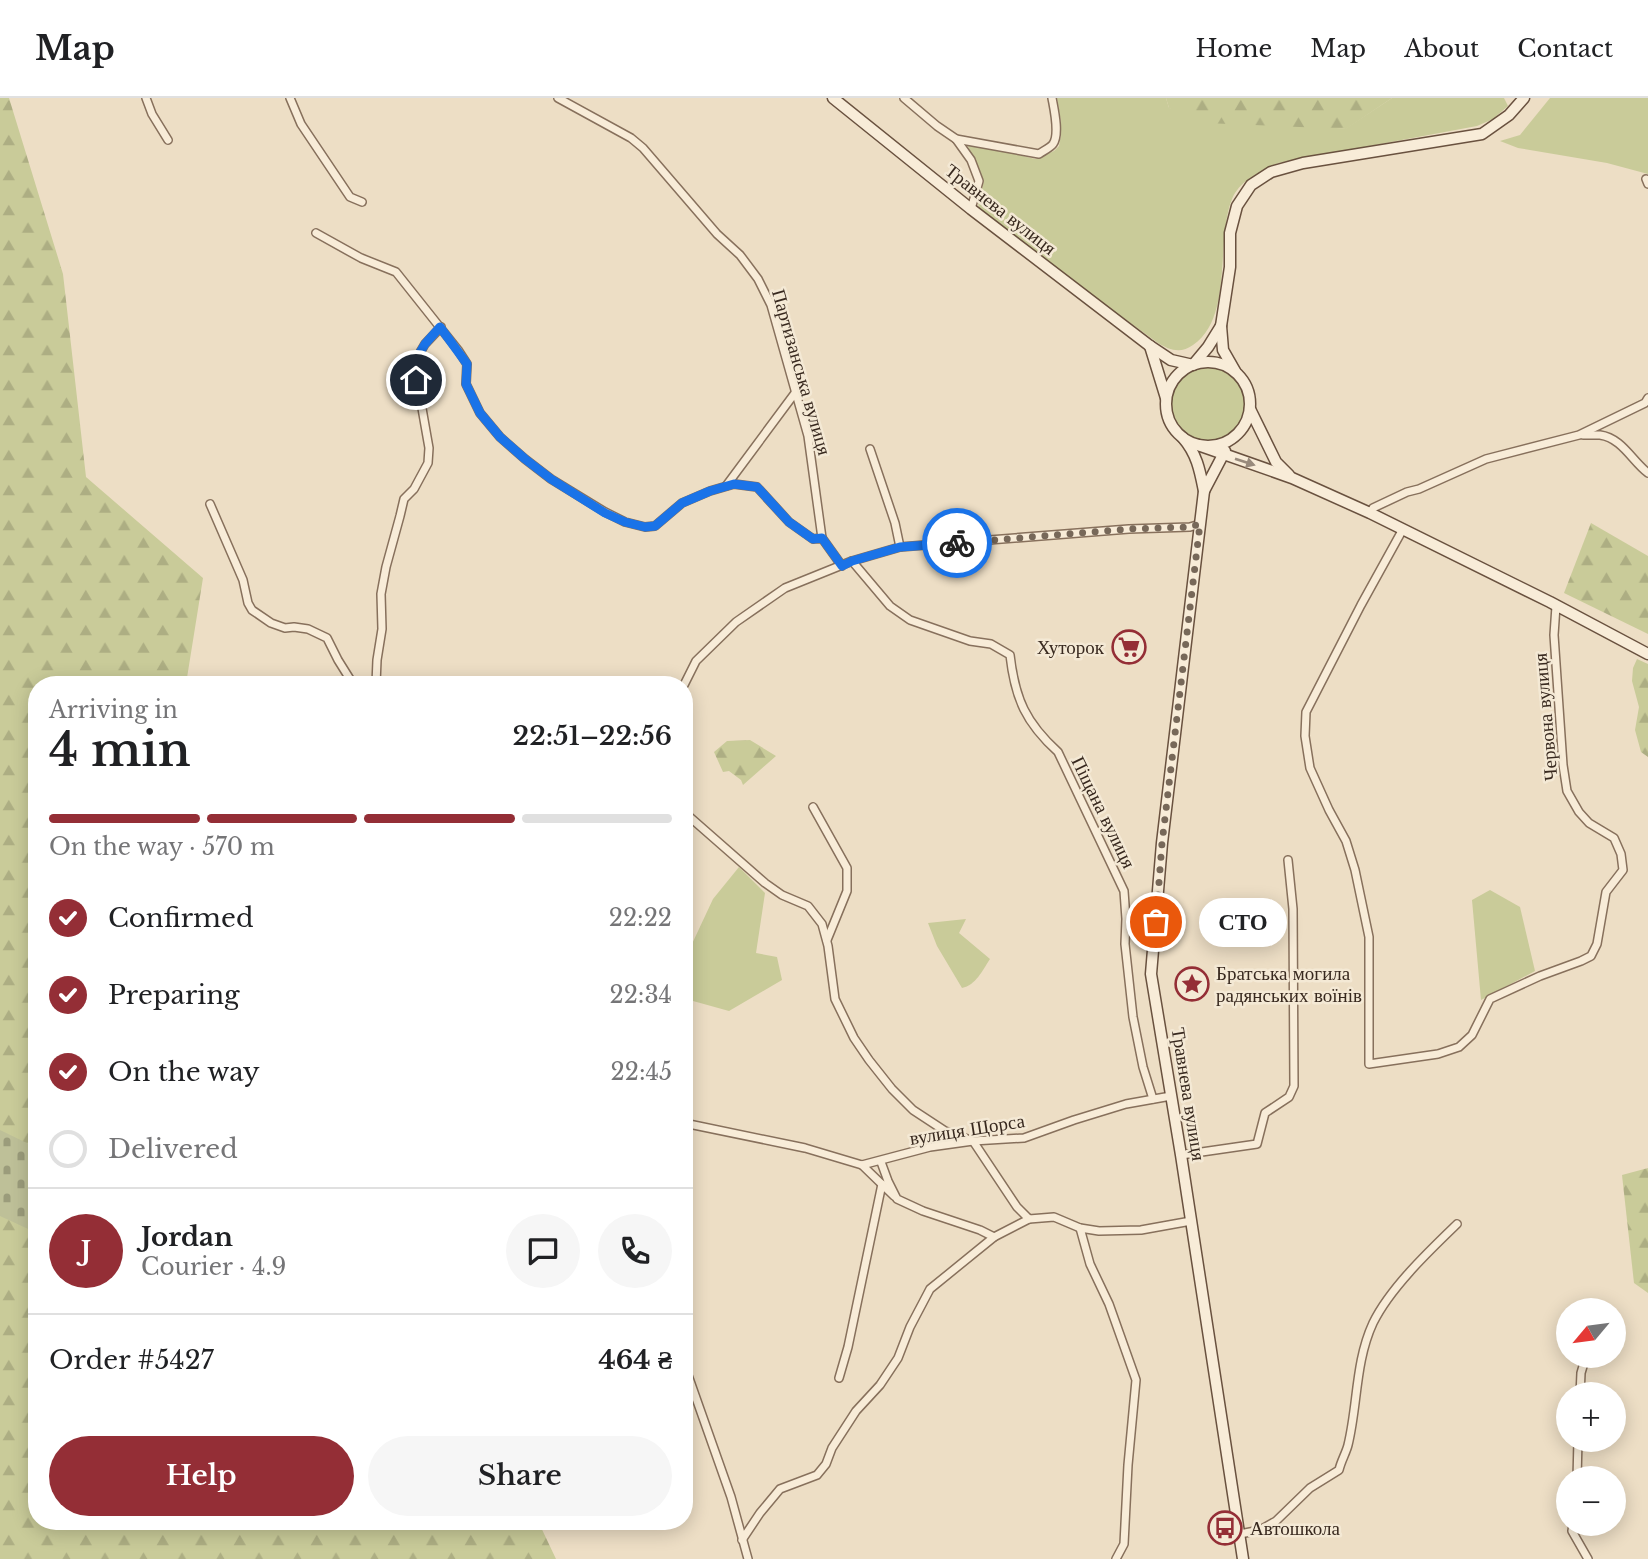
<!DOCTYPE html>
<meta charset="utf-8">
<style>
:root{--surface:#fff;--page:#f6f6f6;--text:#202124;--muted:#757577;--line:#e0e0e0;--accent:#942e36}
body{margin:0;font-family:"Libre Baskerville",serif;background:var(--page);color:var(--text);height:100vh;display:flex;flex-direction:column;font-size:26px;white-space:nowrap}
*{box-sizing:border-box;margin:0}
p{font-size:23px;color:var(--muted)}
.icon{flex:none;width:38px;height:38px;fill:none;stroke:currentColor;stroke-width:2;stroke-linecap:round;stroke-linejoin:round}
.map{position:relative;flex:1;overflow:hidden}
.details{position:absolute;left:28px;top:578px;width:665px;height:854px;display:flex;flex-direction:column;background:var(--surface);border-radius:28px;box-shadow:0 4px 18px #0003}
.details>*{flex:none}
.needle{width:46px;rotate:241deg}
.controls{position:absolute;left:1556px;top:1200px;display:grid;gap:14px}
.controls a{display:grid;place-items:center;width:70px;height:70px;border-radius:50%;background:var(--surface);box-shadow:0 4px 18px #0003;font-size:35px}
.pin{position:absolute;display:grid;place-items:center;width:60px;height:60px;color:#fff;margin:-30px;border:4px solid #fff;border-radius:50%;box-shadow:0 2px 7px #0007}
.courier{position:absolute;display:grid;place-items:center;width:70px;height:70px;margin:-35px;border:5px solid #1a73e8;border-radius:50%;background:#fff;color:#222;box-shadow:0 2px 9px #0007}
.bubble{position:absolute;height:49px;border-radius:24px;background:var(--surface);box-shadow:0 4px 18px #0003;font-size:23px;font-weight:600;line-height:49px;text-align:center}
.headline em{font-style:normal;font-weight:600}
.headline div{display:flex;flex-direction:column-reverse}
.headline{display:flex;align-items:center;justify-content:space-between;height:119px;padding:0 21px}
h1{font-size:46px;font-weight:600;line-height:52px}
.bar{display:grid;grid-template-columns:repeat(4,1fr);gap:10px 7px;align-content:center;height:84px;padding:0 21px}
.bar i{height:9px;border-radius:5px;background:var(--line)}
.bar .current{background:var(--accent)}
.bar p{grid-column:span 4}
.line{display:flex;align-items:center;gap:18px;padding:0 21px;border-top:2px solid var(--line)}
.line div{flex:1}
.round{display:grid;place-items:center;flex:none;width:74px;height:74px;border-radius:37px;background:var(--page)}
ol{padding:0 21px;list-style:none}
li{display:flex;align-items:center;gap:21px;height:77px}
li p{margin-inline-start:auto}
li .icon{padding:7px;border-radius:50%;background:var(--accent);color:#fff;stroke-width:4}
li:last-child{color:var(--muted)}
li i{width:38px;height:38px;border:4px solid var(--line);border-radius:50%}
.button{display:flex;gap:14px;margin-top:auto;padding:14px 21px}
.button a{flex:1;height:80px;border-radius:42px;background:var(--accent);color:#fff;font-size:28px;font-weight:600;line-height:80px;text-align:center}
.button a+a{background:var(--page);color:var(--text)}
header{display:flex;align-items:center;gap:42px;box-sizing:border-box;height:98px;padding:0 35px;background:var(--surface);border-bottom:2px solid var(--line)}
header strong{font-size:33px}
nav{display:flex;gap:38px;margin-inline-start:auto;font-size:24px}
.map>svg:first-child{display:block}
.green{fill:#c9cb99}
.forest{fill:url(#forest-firs)}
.cemetery{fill:url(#cemetery-stones)}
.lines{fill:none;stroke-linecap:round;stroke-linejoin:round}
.street-casing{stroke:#87705c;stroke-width:10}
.secondary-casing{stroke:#69513f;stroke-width:13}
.street{stroke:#f8ecd8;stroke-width:7}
.secondary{stroke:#f8ecd8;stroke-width:10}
.oneway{fill:#988a7c}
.done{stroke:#776859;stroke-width:7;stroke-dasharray:0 12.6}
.route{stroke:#1a73e8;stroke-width:9}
.labels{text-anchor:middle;stroke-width:5;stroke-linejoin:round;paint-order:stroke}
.street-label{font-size:19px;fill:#38291f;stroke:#f4e9d5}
.poi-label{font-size:19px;fill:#38291f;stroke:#f4e9d5;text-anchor:start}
</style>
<header>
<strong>Map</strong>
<nav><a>Home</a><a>Map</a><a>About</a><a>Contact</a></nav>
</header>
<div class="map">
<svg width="1648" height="1461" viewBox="0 0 1648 1461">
<defs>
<pattern id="forest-firs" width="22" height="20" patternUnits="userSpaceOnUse" patternTransform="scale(1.75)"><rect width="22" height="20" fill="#c9cb99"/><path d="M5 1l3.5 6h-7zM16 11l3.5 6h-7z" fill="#adae83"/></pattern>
<pattern id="cemetery-stones" width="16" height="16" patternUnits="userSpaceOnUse" patternTransform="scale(1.75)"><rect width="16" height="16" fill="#bec098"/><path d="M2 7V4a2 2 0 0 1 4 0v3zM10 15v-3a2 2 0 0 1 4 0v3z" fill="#9b9c7b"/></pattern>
</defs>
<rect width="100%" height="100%" fill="#eddec5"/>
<!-- green -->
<g class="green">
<path d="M1057 0H1166L1169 10 1345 31 1392 0H1504L1508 8 1493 21 1477 28 1278 65C1260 74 1240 82 1232 101 1215 143 1234 219 1193 247 1181 256 1169 252 1158 245L980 116 978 105 984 83 966 44 1035 61 1054 53 1059 48 1061 37V24Z"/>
<path d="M1550 0H1648V76L1607 65 1518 50 1500 43 1520 37Z"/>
<circle cx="1208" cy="306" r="37"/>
<path d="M739 769 765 795 756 855 777 859 782 882 729 913 693 903 684 877V863L713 801Z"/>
<path d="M1490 792 1520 809 1535 873 1481 902 1472 802Z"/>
<path d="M966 821 959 835 990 861C982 873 976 887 962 890L937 848 928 825Z"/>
</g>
<!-- forest -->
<g class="forest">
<path d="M0 0H9L63 176 86 379 203 480 186 586H37V1423H538L556 1461H0Z"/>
<path d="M1166 0H1392L1346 31 1205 25 1169 10Z"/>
<path d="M1591 425 1648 458V536L1564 495Z"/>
<path d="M1637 561 1648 566V659L1641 654 1635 632 1639 609 1632 583 1633 570Z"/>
<path d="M750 642 776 658 743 687 741 682 729 673 723 674 714 654 727 643Z"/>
<path d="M1648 1070V1195L1634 1185 1622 1077Z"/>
</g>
<!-- cemetery -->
<path class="cemetery" d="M0 1032 37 1050V1135L0 1118Z"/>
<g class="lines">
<defs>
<g id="street">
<path d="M146 0 152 16 168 42"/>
<path d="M290 0 301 26 350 99 362 104"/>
<path d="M558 0 631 40 643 50 717 136 740 157 758 181 771 207 808 338 822 440"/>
<path d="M904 0 937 28 956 41 1039 56C1043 53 1050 50 1053 46 1060 36 1054 11 1052 0"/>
<path d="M956 41 971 62 979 83 971 111"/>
<path d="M1646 81 1648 86"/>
<path d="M316 135 361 160 396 174 458 252 467 266 466 286 480 315 500 339 525 361 551 381 605 414 625 424 645 429 655 428 682 405 710 393 734 386 757 389 789 424 813 441 822 440 842 468"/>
<path d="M1583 337C1589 337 1595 337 1600 337 1622 340 1632 363 1648 375"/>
<path d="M870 351 895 425 900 449"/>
<path d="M726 388 795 295"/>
<path d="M210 406 243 482 248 505 252 512 271 525 285 530 294 529 308 531 327 540 338 562 353 586"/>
<path d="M1370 415 1373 410 1407 394 1419 391 1486 361 1579 337 1645 305 1648 300"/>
<path d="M1403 431 1361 507 1306 614 1305 638 1310 670 1329 712 1346 743 1355 772 1369 839V966L1438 956 1459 949 1472 937 1490 901 1540 878 1581 863 1591 858 1597 846 1606 794 1623 772 1621 756 1614 740 1589 725 1579 714 1567 693 1563 667 1554 537 1556 508"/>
<path d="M852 463 890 508 910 522 970 543 991 546 1010 557C1015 601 1026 625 1058 654L1124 793 1126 821 1125 846 1133 919 1143 969 1153 1001"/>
<path d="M376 586 377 562 382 531 381 496 386 469 400 418 404 401 414 391 428 365 429 350 417 282 415 263 425 246 441 229"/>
<path d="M684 587 696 563 736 524 785 490 852 463 900 449 1129 431 1190 429 1200 426"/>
<path d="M813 709 847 770V793L827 842"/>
<path d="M684 714 765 785 782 797 808 808 822 826 828 848 835 901 854 940 869 962 892 991 913 1012 945 1033 973 1043 1017 1109 1029 1121 1054 1119 1080 1130 1099 1133 1141 1132 1191 1123"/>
<path d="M684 1025 805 1050 862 1067 930 1049 973 1043 1024 1040 1074 1022 1126 1006 1171 998"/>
<path d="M1181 1057 1257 1046 1265 1015 1289 999 1294 988 1293 811 1288 762"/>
<path d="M881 1064 888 1083 897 1101 923 1113 980 1132 994 1139 1029 1121"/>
<path d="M862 1067 894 1098"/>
<path d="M1080 1130 1090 1166 1109 1206 1136 1282 1128 1367 1124 1446 1116 1461"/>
<path d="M684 1266 731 1399 748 1461"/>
<path d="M839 1280 848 1249 882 1086"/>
<path d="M1580 1297 1581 1275 1586 1258"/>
<path d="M1577 1381 1578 1342"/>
<path d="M1573 1426 1572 1433 1588 1461"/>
<path d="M1240 1436 1260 1432 1276 1423 1310 1390 1339 1372C1341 1363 1346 1355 1348 1347 1358 1306 1355 1264 1373 1225 1390 1190 1429 1153 1457 1126"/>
<path d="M742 1442 760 1415 780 1391 817 1377 826 1366 832 1350 856 1313 880 1287 898 1260 910 1229 930 1191 994 1139"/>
</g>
<g id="secondary">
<path d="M833 0 971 111 1150 248 1171 262 1193 267 1208 249 1221 228"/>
<path d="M1150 248 1166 300"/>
<circle cx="1208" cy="306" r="42"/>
<path d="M1235 273 1223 252 1221 228 1230 169V135L1237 108 1251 87 1271 74 1303 65 1482 36 1509 17 1524 0"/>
<path d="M1250 311 1276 364 1289 377"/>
<path d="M1183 340C1197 356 1200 373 1204 393L1162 745 1151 876 1181 1057 1243 1461"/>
<path d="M1198 347 1292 380 1370 415 1550 504 1648 556"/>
<path d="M1204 393 1225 353"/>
</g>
</defs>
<!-- street casing -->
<use href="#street" class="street-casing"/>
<!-- secondary casing -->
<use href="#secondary" class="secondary-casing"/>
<!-- street -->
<use href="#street" class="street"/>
<!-- secondary -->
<use href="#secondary" class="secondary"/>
</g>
<!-- one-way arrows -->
<defs><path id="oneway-solid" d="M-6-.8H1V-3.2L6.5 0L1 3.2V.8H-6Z" transform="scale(1.75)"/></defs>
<use class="oneway" href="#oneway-solid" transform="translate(1245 364) rotate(18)"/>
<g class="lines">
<!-- done -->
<path class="done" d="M957 445 1129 431 1189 429 1200 426 1162 745 1156 824"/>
<!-- route -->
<path class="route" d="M416 282 415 263 425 246 440 229 467 266 466 286 480 315 500 339 525 361 551 381 605 415 625 424 645 429 655 428 682 405 710 393 734 386 757 389 789 424 813 441 822 440 842 468 852 463 900 449 957 445"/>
</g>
<!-- icons -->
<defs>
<symbol id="supermarket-ring" viewBox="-11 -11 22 22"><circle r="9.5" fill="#f4e9d5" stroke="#942e36" stroke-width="1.5"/><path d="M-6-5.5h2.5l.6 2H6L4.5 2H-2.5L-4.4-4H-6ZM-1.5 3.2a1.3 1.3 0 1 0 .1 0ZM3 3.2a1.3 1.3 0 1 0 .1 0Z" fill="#942e36"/></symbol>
<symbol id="sight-ring" viewBox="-11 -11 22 22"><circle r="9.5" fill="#f4e9d5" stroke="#942e36" stroke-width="1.5"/><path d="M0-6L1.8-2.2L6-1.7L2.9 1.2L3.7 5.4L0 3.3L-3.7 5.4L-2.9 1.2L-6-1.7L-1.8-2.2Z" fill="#942e36"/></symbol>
<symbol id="bus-ring" viewBox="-11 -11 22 22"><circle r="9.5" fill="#f4e9d5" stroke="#942e36" stroke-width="1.5"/><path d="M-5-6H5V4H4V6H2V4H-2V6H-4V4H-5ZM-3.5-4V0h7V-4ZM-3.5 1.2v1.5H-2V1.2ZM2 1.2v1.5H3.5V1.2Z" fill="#942e36"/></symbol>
</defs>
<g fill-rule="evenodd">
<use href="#supermarket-ring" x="1110" y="530" width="38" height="38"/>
<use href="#sight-ring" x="1173" y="867" width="38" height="38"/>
<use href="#bus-ring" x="1206" y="1411" width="38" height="38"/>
</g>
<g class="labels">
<!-- street labels -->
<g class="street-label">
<text transform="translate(1001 111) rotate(38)" y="7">Травнева вулиця</text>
<text transform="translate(802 274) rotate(74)" y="7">Партизанська вулиця</text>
<text transform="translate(1545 619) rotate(-95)" y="7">Червона вулиця</text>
<text transform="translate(1104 714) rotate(64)" y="7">Піщана вулиця</text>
<text transform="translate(1189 996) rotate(81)" y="7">Травнева вулиця</text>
<text transform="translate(967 1031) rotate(-9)" y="7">вулиця Щорса</text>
</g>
<!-- poi labels -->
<g class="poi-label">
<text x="1104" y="556" text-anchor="end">Хуторок</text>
<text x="1216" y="882">Братська могила<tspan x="1216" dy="22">радянських воїнів</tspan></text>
<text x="1250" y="1437">Автошкола</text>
</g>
</g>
</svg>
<div class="controls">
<a><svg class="needle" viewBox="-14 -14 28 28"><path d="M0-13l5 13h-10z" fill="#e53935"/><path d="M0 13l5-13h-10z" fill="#757577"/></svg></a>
<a>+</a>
<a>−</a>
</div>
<div class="pin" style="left:1156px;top:824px;background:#ea580c"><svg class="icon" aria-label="bag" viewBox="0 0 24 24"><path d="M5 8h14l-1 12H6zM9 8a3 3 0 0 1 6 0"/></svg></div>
<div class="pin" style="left:416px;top:282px;background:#1f2937"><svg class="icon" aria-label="home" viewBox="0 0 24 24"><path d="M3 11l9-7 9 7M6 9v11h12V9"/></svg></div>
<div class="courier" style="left:957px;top:445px"><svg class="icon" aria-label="bike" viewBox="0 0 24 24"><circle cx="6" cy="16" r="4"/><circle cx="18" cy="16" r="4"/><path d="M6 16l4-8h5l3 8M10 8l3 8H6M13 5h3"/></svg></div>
<div class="bubble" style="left:1199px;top:800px;width:88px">СТО</div>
<section class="details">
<div class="headline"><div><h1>4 min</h1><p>Arriving in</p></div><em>22:51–22:56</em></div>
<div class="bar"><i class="current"></i><i class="current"></i><i class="current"></i><i></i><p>On the way · 570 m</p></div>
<ol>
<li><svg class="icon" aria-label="check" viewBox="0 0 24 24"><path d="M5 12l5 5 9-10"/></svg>Confirmed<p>22:22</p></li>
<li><svg class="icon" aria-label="check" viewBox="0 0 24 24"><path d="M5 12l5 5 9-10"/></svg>Preparing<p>22:34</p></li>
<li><svg class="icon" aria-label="check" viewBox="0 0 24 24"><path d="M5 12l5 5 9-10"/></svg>On the way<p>22:45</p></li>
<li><i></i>Delivered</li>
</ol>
<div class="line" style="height:126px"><b class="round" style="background:var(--accent);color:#fff">J</b><div><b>Jordan</b><p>Courier · 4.9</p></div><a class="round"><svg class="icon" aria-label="chat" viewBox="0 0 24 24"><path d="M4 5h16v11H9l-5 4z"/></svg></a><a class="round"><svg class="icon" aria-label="phone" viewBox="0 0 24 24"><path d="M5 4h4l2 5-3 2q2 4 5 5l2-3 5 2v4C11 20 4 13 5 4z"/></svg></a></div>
<div class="line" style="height:91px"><div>Order #5427</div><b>464 ₴</b></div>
<div class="button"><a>Help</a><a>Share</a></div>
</section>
</div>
